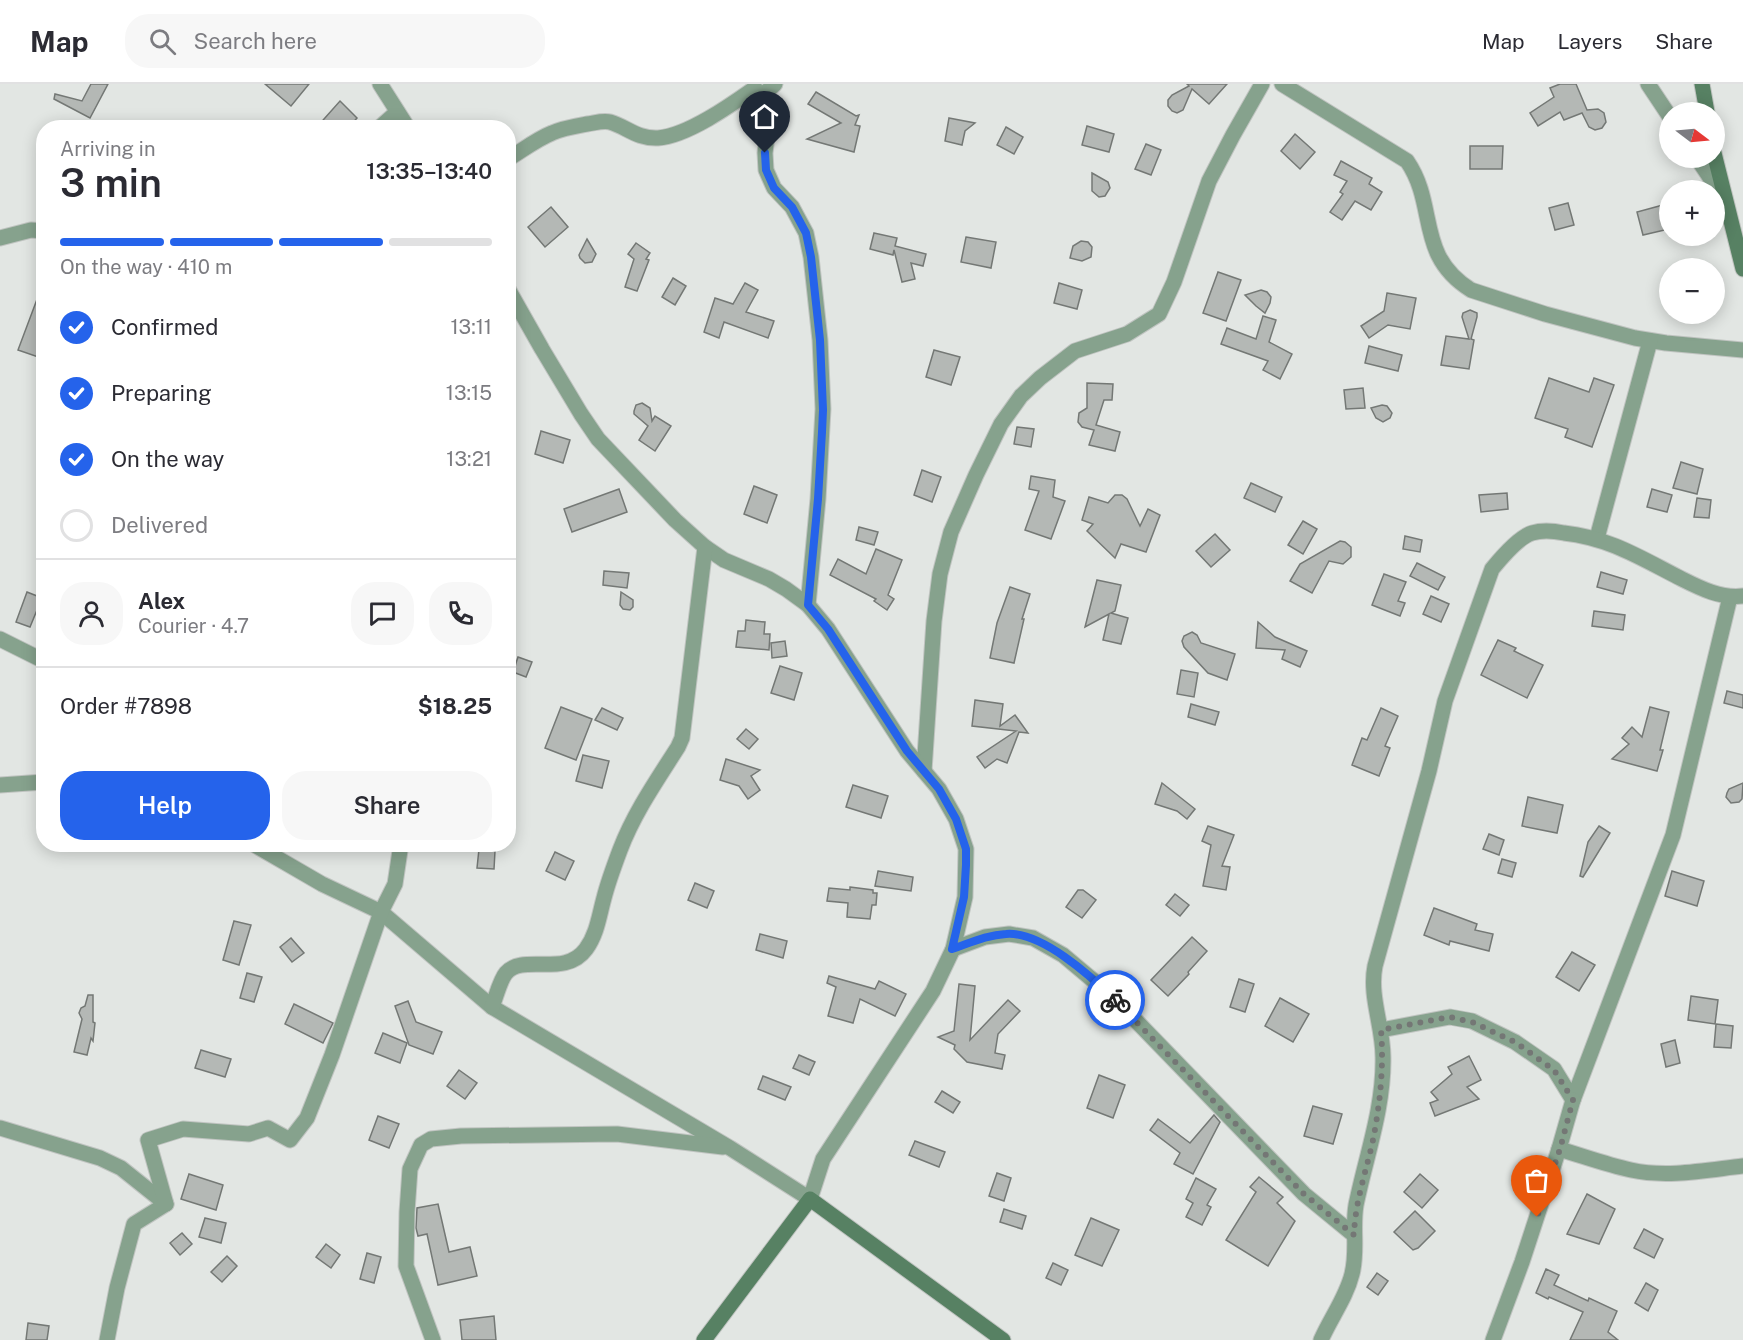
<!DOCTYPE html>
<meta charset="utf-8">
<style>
:root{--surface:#fff;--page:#f7f7f7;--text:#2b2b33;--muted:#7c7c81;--line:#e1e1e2;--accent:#2563eb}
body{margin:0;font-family:"Public Sans",sans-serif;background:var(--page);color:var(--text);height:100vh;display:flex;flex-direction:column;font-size:22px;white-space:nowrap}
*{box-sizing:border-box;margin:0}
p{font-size:20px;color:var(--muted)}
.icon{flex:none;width:33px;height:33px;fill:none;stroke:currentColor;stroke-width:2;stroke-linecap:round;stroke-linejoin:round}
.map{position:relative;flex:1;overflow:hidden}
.side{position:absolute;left:36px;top:36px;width:480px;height:732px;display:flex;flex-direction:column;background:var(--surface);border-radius:24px;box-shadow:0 3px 15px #0003}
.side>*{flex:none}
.needle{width:39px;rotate:106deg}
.tools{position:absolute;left:1659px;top:18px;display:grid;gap:12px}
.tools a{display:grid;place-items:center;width:66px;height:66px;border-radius:50%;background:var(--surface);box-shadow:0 3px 15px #0003;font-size:30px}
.pin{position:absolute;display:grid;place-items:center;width:51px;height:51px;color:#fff;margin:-62px -26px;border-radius:50% 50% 50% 0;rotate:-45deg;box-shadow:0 0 6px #0007}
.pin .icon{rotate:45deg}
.courier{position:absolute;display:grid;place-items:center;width:60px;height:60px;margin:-30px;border:4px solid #2563eb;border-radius:50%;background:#fff;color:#222;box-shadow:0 2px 8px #0007}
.overview em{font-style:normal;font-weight:600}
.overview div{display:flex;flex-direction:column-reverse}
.overview{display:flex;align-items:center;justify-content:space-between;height:102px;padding:0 24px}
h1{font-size:39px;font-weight:600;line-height:45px}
.bar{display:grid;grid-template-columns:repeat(4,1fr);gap:9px 6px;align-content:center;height:72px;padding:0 24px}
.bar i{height:8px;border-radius:4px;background:var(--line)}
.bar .current{background:var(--accent)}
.bar p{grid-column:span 4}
.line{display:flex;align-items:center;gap:15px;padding:0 24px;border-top:2px solid var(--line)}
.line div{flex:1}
.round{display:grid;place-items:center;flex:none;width:63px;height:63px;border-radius:24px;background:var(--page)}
ol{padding:0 24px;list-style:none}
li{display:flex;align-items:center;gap:18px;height:66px}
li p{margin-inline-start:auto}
li .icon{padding:6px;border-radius:50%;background:var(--accent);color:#fff;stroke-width:4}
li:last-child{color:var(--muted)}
li i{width:33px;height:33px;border:3px solid var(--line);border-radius:50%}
.cta{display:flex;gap:12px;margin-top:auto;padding:12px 24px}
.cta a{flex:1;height:69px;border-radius:24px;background:var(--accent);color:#fff;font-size:24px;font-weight:600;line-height:69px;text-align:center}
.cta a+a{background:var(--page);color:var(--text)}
header{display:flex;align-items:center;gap:36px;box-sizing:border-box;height:84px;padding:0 30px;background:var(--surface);border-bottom:2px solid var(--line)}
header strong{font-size:28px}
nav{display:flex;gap:33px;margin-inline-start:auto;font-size:21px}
.search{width:420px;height:54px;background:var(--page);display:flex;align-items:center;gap:15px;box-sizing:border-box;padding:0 21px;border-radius:24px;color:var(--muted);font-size:22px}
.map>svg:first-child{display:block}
.building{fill:#b4b8b5;stroke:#747875;stroke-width:1.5}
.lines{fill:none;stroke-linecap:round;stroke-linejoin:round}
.street-casing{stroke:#c0c4c1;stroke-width:17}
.secondary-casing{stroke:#c0c4c1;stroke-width:17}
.street{stroke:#86a28d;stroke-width:15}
.secondary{stroke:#578163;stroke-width:15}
.done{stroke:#747775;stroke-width:6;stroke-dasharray:0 10.8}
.route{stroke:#2563eb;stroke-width:8}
</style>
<header>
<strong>Map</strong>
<div class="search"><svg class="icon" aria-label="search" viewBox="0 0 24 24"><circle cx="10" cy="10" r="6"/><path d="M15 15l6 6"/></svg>Search here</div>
<nav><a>Map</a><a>Layers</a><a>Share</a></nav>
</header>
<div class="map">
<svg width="1743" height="1256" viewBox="0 0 1743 1256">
<rect width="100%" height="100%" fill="#e2e6e3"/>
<!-- building -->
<g class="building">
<path d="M91 0H108L90 34 54 15 55 10 82 17Z"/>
<path d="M265 0H309L291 22Z"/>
<path d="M1187 0H1227L1209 20 1192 5 1183 26 1177 29 1172 27 1168 22V16L1172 11 1189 2Z"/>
<path d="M1560 0H1576L1587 26 1598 25 1604 29 1606 38 1602 44 1595 46 1589 43 1582 29 1564 36 1560 28 1538 42 1530 29 1554 13 1550 4Z"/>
<path d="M816 8 856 32 859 31 855 41 860 42 854 68 807 55 841 39 808 20Z"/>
<path d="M340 17 357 34 348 44H316Z"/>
<path d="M949 34 975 39 965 47 962 61 945 57Z"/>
<path d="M1087 42 1114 50 1109 68 1082 61Z"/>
<path d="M1006 43 1023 53 1014 70 997 61Z"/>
<path d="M1295 50 1315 68 1300 85 1281 67Z"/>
<path d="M1146 60 1161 66 1151 91 1135 85Z"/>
<path d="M1470 62H1503L1502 85H1470Z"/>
<path d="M1341 77 1372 94 1369 100 1382 108 1371 126 1355 117 1342 136 1330 128 1343 110 1340 108 1347 97 1334 91Z"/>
<path d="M1092 89 1108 98 1110 104 1105 112 1099 113 1092 107Z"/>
<path d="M1568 119 1574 141 1555 146 1549 124Z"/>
<path d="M1663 121 1669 145 1643 151 1637 128Z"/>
<path d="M551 123 568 143 545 163 528 143Z"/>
<path d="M874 149 897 154 895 162 926 170 923 182 911 179 915 195 902 198 894 166 893 171 870 165Z"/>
<path d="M966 153 996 158 991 184 961 178Z"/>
<path d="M587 155 596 170 592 178 585 179 580 174 579 171Z"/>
<path d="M1081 157 1088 158 1092 163 1091 173 1082 177 1070 174 1073 162Z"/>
<path d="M636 159 650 169 646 175 649 176 637 207 625 203 634 175 628 170Z"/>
<path d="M1218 188 1241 196 1226 237 1203 229Z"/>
<path d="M673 194 686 202 675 221 662 213Z"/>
<path d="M745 199 758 206 746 228 774 237 768 254 724 238 719 254 704 248 715 214 733 220Z"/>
<path d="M1059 199 1082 206 1077 225 1054 219Z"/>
<path d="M42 202H44V275L18 266Z"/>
<path d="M1261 206 1267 208 1271 213 1270 219 1265 229 1256 222 1245 211Z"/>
<path d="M1387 209 1416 214 1410 245 1388 241 1369 254 1361 242 1384 227Z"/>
<path d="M1470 226 1477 229V233L1471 255 1474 256 1469 285 1441 281 1446 252 1469 255 1462 233 1463 229Z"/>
<path d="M1263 232 1276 236 1269 258 1292 270 1280 295 1263 286 1268 277 1221 260 1227 244 1256 255Z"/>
<path d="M1369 262 1402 271 1398 287 1365 279Z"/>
<path d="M934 266 960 273 951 301 926 293Z"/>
<path d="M1549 294 1589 308 1594 294 1614 301 1592 363 1565 353 1568 345 1535 334Z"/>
<path d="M1087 299 1113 300 1112 316H1104L1096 341 1120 348 1115 367 1089 361 1094 346 1082 343 1078 338 1079 329 1087 324Z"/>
<path d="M1363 304 1365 324 1346 325 1344 306Z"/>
<path d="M642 319 650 324 652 337 655 332 671 342 655 367 639 356 648 342 634 330V327L636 321Z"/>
<path d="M1382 321 1387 322 1392 329 1390 334 1383 338 1376 334 1371 324Z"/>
<path d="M1017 343 1034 345 1031 363 1014 360Z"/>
<path d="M541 347 570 356 563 379 535 370Z"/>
<path d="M1681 378 1703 385 1697 410 1673 404Z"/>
<path d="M922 386 941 393 932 418 914 411Z"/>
<path d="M1031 392 1055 396 1053 413 1065 417 1051 455 1025 446 1039 407 1029 405Z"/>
<path d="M1251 399 1282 413 1275 428 1244 414Z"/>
<path d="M754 402 777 411 767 439 744 430Z"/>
<path d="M619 405 627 428 572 448 564 425Z"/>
<path d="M1652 405 1672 411 1667 428 1647 423Z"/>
<path d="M1507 409 1508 425 1481 428 1479 411Z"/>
<path d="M1115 411H1122L1127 415 1140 442 1148 425 1160 431 1146 468 1121 460 1115 474 1087 447 1093 440 1082 436 1089 413 1108 419Z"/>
<path d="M1697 414 1711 416 1709 434 1694 433Z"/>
<path d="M1303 437 1317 445 1303 470 1288 461Z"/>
<path d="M859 443 878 448 874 461 856 456Z"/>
<path d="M1215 450 1230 466 1211 483 1196 467Z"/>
<path d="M1405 452 1422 456 1420 468 1403 465Z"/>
<path d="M1340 457 1345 458 1351 463V473L1343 480 1329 477 1312 509 1290 497 1300 480Z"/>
<path d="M876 465 902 476 888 511 894 515 887 526 874 517 876 515 830 491 838 475 866 490Z"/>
<path d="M1417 479 1445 493 1438 506 1410 492Z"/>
<path d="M604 487 629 489 627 504 603 501Z"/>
<path d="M1601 488 1627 496 1623 510 1597 503Z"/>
<path d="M1384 490 1406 498 1398 517 1405 519 1400 532 1372 521Z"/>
<path d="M1097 496 1121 501 1115 527 1111 529 1128 534 1121 560 1103 556 1109 530 1085 543Z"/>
<path d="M1010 503 1030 510 1022 535H1024L1014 579 990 574 997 539Z"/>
<path d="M27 508 42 514 30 543 16 538Z"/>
<path d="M621 508 633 516V523L630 526 623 525 620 521Z"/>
<path d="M1431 512 1449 520 1441 538 1423 530Z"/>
<path d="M1594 527 1625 531 1623 546 1592 542Z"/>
<path d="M746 536 765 538 764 550H770L769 566 736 563 738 547H745Z"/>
<path d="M1258 538 1275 553 1307 567 1300 583 1282 575 1285 566 1256 564Z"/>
<path d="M1192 548 1197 551 1201 559 1235 570 1227 596 1208 589 1184 563 1182 557 1184 552Z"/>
<path d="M1498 556 1516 564 1514 567 1543 581 1527 614 1481 591Z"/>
<path d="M785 557 787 572 772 574 771 559Z"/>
<path d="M518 573 532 578 526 593 513 588Z"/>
<path d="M780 582 802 589 794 616 771 609Z"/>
<path d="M1181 586 1198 589 1194 613 1177 610Z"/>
<path d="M1727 607 1743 611V624L1724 619Z"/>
<path d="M975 616 1003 620 1000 642 1015 631 1028 649 1019 648 1007 679 997 675 985 684 977 673 1016 647 972 642Z"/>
<path d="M1191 620 1219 628 1215 641 1188 633Z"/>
<path d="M561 623 592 635 576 676 545 664Z"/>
<path d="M1650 623 1669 628 1660 666H1663L1657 687 1612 675 1629 660 1622 654 1632 643 1642 653Z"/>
<path d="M602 624 623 634 617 646 595 636Z"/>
<path d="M1381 624 1398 632 1385 662 1390 664 1379 692 1352 681 1362 654 1367 656Z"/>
<path d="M746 645 758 655 749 665 737 655Z"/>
<path d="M583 671 609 677 602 704 576 697Z"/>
<path d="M726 675 760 686 751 692 760 706 748 715 739 702 720 696Z"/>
<path d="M1162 699 1195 725 1187 735 1177 727 1155 720Z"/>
<path d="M1743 699 1742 715 1739 718 1731 719 1726 713 1727 709 1729 705Z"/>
<path d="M853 701 888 712 881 734 846 723Z"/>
<path d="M1528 713 1563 721 1557 749 1522 742Z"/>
<path d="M1208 742 1234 751 1222 782 1230 783 1226 806 1203 802 1211 761 1202 757Z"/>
<path d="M1599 742 1610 749 1583 793 1580 792 1588 758Z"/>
<path d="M1489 750 1504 756 1499 771 1483 765Z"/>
<path d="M479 765 495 767 494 785 477 784Z"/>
<path d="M555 768 574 777 565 796 546 787Z"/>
<path d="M1502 775 1516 779 1512 793 1498 789Z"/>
<path d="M878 787 913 793 911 807 875 802Z"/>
<path d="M1672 787 1704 797 1697 822 1665 812Z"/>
<path d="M695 799 714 807 707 824 688 816Z"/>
<path d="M850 803 873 806V809H877L876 821H872L870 835 847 833 848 819 827 817 829 804 850 806Z"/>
<path d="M1078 806H1083L1096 816 1082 834 1066 823Z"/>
<path d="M1175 810 1189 821 1180 832 1166 821Z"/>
<path d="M1434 824 1477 840 1475 846 1493 850 1489 867 1450 857 1449 861 1424 851Z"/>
<path d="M234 837 251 841 239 881 223 876Z"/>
<path d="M760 850 787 857 783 874 756 866Z"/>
<path d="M1192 853 1207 867 1188 888 1189 890 1168 912 1151 896Z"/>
<path d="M291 854 304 869 292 878 280 863Z"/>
<path d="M1572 868 1595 881 1579 907 1556 893Z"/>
<path d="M247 889 262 893 254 918 240 914Z"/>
<path d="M829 892 875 905 879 897 906 910 895 932 860 915 853 939 828 932 836 903 827 899Z"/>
<path d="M1239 895 1254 900 1245 928 1230 923Z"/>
<path d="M959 900 975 902 970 956 1008 916 1020 927 998 950 995 969 1005 971 1002 985 967 978 954 965 955 961 938 953 954 947Z"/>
<path d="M88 911H93V938L95 939 93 957 91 954 87 971 74 968 82 935 79 929 81 924 85 922Z"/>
<path d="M1691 912 1718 916 1715 940 1688 936Z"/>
<path d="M1280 914 1309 930 1293 958 1265 942Z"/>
<path d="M408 917 416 938 442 948 433 970 409 961 395 922Z"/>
<path d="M294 920 333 939 323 959 285 940Z"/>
<path d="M1716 940 1733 942 1731 964 1714 963Z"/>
<path d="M383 949 407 959 400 979 375 969Z"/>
<path d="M1675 956 1680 979 1666 983 1661 960Z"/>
<path d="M201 966 231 975 225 993 195 984Z"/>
<path d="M799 971 815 978 809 991 793 984Z"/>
<path d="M1469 972 1481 996 1467 1003 1479 1015 1435 1032 1430 1019 1438 1016 1431 1008 1452 990 1448 983Z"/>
<path d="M459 986 477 999 465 1015 447 1002Z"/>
<path d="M1099 991 1125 1001 1113 1034 1087 1024Z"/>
<path d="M763 992 791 1003 785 1016 758 1005Z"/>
<path d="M942 1007 960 1018 953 1029 935 1018Z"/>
<path d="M1313 1022 1342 1030 1333 1060 1304 1052Z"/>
<path d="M1214 1031 1220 1038 1193 1090 1174 1080 1180 1069 1150 1046 1158 1035 1190 1059Z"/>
<path d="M378 1032 399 1040 389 1064 369 1056Z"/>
<path d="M915 1057 945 1068 939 1083 909 1071Z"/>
<path d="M997 1089 1011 1094 1004 1117 989 1112Z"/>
<path d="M189 1090 223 1101 216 1126 181 1115Z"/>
<path d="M1420 1090 1438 1106 1422 1124 1404 1108Z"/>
<path d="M1259 1093 1283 1113 1277 1119 1295 1137 1268 1182 1226 1156 1256 1108 1250 1103Z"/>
<path d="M1196 1094 1216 1105 1207 1121 1211 1123 1202 1141 1186 1133 1193 1119 1186 1115Z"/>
<path d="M1587 1110 1615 1125 1599 1160 1567 1150Z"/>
<path d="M438 1120 449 1168 470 1163 477 1192 438 1201 427 1150 418 1152 416 1144 417 1124Z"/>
<path d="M1004 1125 1026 1132 1022 1145 1000 1138Z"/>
<path d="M1415 1127 1435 1147 1418 1164 1413 1166 1394 1148Z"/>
<path d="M205 1134 226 1139 221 1159 199 1153Z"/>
<path d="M1091 1134 1119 1146 1102 1182 1075 1171Z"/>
<path d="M1644 1145 1663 1155 1654 1174 1634 1164Z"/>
<path d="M182 1149 192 1160 180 1171 170 1159Z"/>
<path d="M326 1160 340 1171 331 1184 316 1173Z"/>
<path d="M367 1169 381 1173 374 1199 360 1195Z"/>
<path d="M227 1172 237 1182 222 1198 211 1188Z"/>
<path d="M1053 1179 1068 1186 1061 1201 1046 1194Z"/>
<path d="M1546 1185 1559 1191 1554 1201 1588 1217 1589 1214 1617 1227 1608 1248 1618 1256H1570L1583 1228 1549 1213 1548 1215 1536 1209Z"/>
<path d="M1377 1189 1388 1197 1378 1211 1367 1203Z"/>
<path d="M1646 1199 1658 1206 1648 1227 1635 1219Z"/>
<path d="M494 1232 496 1256H462L460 1236Z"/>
<path d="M28 1239 49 1242 47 1256H26Z"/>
</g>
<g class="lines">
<defs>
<g id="street">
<path d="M380 0 408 44"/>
<path d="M775 0 759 14 767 52 765 69 766 86 774 104 792 123 806 149 811 173 820 256 823 325 818 415 808 521"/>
<path d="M1282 0 1407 77C1438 122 1415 171 1471 206L1545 230 1635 254 1666 259 1743 266"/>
<path d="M1648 0 1670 33"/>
<path d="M379 44 397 28"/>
<path d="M1697 74 1725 116"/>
<path d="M508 75C523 66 537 55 552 49 563 44 576 42 587 40 595 39 603 36 610 38 627 43 637 55 658 54 687 52 731 21 755 4"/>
<path d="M0 154 31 146 44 147"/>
<path d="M1597 454 1650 257"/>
<path d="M0 555 44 577"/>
<path d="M924 687 934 537 940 490 951 448 976 391 1001 340 1021 312 1040 294 1075 267 1127 250 1159 230 1174 198 1209 97 1233 51 1262 0"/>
<path d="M0 701 44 698"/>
<path d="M253 760 322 800 381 828 492 923 730 1064 810 1115 823 1075 933 907 953 865 965 813 966 765 956 735 939 705 907 667 828 545 808 521 786 505 769 495 724 476 705 463 675 436 598 355 581 330 542 265 508 205"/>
<path d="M953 865 985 853 1009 850 1033 854 1063 871 1113 913 1304 1110 1354 1151"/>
<path d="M492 923C496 913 500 896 506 889 523 869 565 894 586 865 597 850 599 832 604 814 608 798 614 782 620 766 634 729 657 696 678 663L682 654 705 463"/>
<path d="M1381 946 1450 933 1472 937 1515 958 1554 985 1573 1016 1673 751 1730 513"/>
<path d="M1573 1016 1559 1065C1583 1072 1607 1081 1631 1086 1667 1094 1707 1086 1743 1082"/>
<path d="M0 1044 100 1074 121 1084 166 1120"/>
<path d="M107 1256 117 1204 134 1140 166 1120 148 1056 183 1045 249 1050 268 1044 290 1056 307 1034 332 971 381 828 395 800 401 760"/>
<path d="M433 1256 406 1182 407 1128 410 1085 421 1061 431 1055 461 1052 617 1050 723 1063"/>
<path d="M1321 1256C1331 1233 1346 1214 1352 1190 1358 1167 1352 1144 1356 1121 1366 1072 1384 1024 1383 973 1383 942 1369 912 1375 882L1429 687 1445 617 1492 485C1501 474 1519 453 1532 449 1542 446 1554 447 1564 449 1609 454 1639 473 1678 493 1698 503 1720 515 1743 512"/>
<path d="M1493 1256 1522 1178 1559 1065"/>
</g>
<g id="secondary">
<path d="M1702 0 1707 28"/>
<path d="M1714 69 1743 185"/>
<path d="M704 1256 810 1115 1003 1256"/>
</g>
</defs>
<!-- street casing -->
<use href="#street" class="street-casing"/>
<!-- secondary casing -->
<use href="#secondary" class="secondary-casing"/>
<!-- street -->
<use href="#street" class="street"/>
<!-- secondary -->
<use href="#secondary" class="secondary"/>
</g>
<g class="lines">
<!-- done -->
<path class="done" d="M1115 916 1304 1110 1354 1151C1355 1118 1366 1088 1373 1056 1380 1020 1384 983 1381 946L1450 933 1472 938 1515 958 1554 986 1573 1016 1560 1065 1537 1133"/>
<!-- route -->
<path class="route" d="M765 69 766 86 774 104 792 123 806 149 811 173 820 256 823 326 822 348 818 415 808 521 828 545 907 667 939 705 956 735 966 765V781L964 813 952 865C970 859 987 851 1006 850 1041 847 1091 892 1115 916"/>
</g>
</svg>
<div class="tools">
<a><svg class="needle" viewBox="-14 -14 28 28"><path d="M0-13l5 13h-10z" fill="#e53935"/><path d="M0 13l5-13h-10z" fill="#7c7c81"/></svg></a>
<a>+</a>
<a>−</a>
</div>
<div class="pin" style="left:1537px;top:1133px;background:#ea580c"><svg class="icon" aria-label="bag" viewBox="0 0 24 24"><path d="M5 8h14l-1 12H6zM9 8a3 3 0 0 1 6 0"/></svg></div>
<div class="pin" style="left:765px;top:69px;background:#1f2937"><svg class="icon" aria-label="home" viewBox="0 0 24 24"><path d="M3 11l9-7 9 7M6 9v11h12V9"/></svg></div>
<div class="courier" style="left:1115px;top:916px"><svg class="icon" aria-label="bike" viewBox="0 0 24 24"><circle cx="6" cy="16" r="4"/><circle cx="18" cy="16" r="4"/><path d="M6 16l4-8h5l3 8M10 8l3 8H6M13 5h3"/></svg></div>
<section class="side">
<div class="overview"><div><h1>3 min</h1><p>Arriving in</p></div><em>13:35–13:40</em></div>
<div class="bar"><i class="current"></i><i class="current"></i><i class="current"></i><i></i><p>On the way · 410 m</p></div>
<ol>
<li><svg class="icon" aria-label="check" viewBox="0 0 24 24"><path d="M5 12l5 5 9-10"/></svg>Confirmed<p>13:11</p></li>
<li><svg class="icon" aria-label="check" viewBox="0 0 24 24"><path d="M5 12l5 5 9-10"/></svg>Preparing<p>13:15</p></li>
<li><svg class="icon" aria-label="check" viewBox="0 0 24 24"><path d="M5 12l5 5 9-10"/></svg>On the way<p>13:21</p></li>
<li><i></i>Delivered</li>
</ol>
<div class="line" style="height:108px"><a class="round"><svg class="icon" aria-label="person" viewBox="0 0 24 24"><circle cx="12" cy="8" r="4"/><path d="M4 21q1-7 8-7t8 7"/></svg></a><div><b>Alex</b><p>Courier · 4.7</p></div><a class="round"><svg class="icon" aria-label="chat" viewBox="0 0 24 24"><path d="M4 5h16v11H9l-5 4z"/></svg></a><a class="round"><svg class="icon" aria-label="phone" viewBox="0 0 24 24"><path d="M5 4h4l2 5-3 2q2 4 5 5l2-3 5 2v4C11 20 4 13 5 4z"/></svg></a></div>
<div class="line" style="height:78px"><div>Order #7898</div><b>$18.25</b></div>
<div class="cta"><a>Help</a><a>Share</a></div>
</section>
</div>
